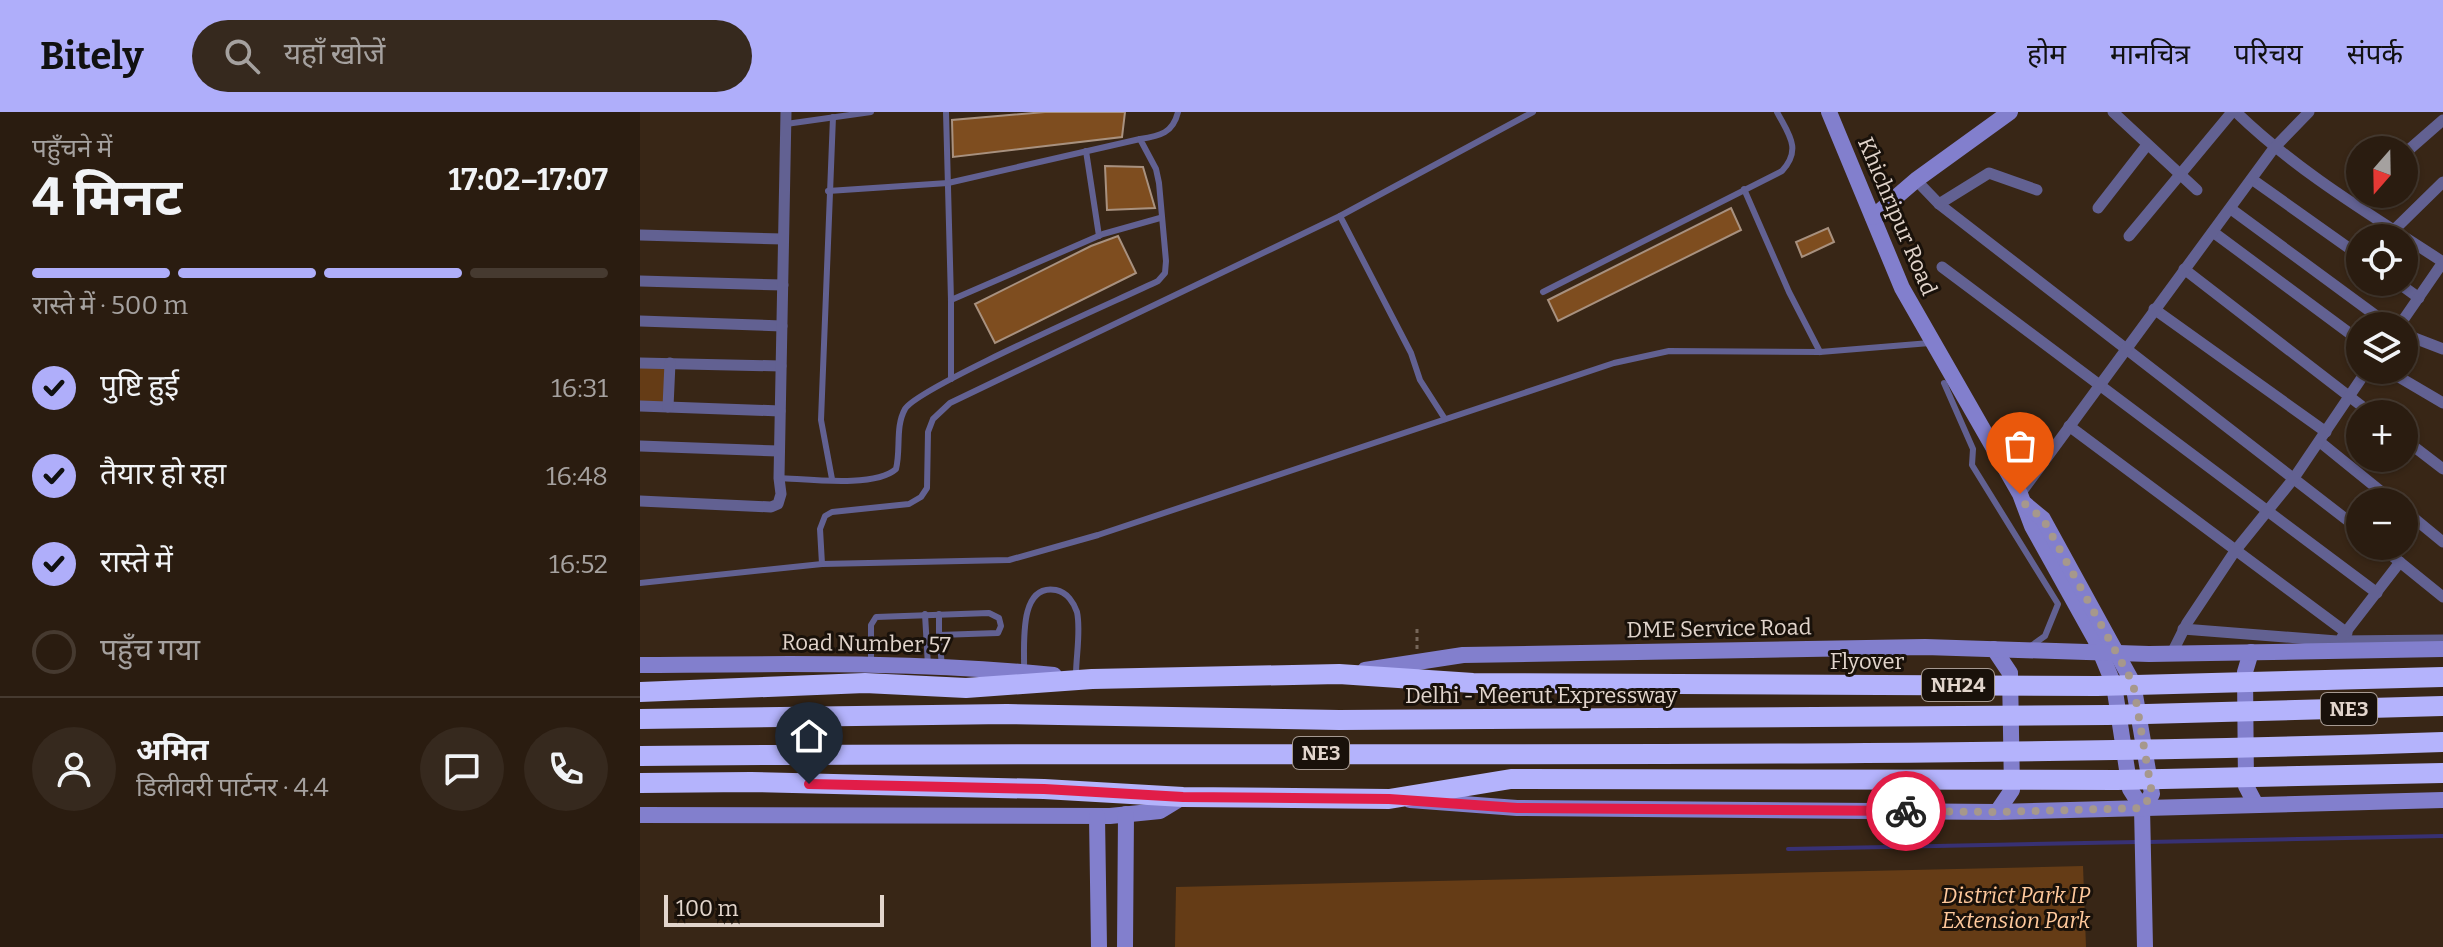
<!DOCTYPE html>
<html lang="hi">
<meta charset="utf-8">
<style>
:root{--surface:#2a1c10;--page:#36291e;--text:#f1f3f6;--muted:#a5a19f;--line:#463a30;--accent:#afaefa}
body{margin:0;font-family:Bitter,"Noto Sans Devanagari",serif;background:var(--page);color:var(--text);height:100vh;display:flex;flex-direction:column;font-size:30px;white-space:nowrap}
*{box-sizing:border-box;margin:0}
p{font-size:26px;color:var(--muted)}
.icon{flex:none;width:44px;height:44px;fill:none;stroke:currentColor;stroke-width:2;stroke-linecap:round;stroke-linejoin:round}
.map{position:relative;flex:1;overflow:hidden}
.side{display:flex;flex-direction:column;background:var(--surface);width:640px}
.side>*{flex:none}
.needle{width:52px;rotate:200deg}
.tools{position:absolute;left:1706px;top:24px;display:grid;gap:16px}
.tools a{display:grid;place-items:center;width:72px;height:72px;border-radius:50%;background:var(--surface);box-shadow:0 2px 6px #0004,0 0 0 2px var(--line);font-size:40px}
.scale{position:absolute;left:24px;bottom:20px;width:220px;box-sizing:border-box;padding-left:8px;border:4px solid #e2d5cc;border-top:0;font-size:22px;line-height:28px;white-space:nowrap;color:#e2d5cc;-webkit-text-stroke:6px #19110a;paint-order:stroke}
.pin{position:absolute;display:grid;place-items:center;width:68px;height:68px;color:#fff;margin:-82px -34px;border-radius:50% 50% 50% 0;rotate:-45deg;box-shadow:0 0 8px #0007}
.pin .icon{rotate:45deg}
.courier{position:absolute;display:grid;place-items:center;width:80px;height:80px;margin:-40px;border:6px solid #e11d48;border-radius:50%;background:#fff;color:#222;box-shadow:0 2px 10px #0007}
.summary em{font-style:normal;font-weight:700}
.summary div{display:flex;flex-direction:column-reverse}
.summary{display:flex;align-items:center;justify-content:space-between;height:136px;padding:0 32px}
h1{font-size:52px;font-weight:700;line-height:60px}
.bar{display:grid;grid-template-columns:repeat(4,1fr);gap:12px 8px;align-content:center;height:96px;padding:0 32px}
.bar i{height:10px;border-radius:6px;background:var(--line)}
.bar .selected{background:var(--accent)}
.bar p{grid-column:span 4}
.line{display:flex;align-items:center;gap:20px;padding:0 32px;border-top:2px solid var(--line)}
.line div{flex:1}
.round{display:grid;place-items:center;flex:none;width:84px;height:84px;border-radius:42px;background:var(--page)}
ol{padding:0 32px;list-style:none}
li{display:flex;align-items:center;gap:24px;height:88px}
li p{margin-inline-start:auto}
li .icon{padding:8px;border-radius:50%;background:var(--accent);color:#111;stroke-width:4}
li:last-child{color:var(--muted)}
li i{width:44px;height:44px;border:4px solid var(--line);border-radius:50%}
header{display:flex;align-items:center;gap:48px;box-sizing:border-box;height:112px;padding:0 40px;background:var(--accent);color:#111}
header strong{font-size:38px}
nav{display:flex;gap:44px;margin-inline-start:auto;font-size:28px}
.search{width:560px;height:72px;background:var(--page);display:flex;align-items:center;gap:20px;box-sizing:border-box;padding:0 28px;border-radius:44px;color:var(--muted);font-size:30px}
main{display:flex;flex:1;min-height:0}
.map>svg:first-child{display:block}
.green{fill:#653c16}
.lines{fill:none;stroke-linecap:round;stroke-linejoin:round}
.stream{stroke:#383174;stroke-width:4}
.building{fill:#7e4d1f;stroke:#a8917f;stroke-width:2}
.path{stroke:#766659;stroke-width:3;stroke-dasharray:4 4;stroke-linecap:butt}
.lane{stroke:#626192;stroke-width:6}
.street{stroke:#626192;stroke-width:11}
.secondary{stroke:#827fcd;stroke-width:16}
.highway{stroke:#b4b3fc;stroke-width:20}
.done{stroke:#a6988c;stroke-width:8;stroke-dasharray:0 14.4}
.route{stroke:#e11d48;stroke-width:10}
.labels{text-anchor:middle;stroke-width:6;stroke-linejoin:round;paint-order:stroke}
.shield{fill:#19110a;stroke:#a69a92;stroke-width:2}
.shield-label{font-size:20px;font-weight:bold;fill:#e2d5cc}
.street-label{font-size:22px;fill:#e2d5cc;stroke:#19110a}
.park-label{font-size:22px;font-style:italic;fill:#ffc99c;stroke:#19110a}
</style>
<header>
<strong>Bitely</strong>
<div class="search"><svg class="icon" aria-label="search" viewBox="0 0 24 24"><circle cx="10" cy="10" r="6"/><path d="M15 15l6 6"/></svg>यहाँ खोजें</div>
<nav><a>होम</a><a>मानचित्र</a><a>परिचय</a><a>संपर्क</a></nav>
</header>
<main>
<section class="side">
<div class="summary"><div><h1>4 मिनट</h1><p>पहुँचने में</p></div><em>17:02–17:07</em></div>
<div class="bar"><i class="selected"></i><i class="selected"></i><i class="selected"></i><i></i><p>रास्ते में · 500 m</p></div>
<ol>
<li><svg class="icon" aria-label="check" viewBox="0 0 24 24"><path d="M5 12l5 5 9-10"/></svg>पुष्टि हुई<p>16:31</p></li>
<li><svg class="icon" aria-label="check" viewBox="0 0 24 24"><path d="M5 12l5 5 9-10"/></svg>तैयार हो रहा<p>16:48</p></li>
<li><svg class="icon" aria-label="check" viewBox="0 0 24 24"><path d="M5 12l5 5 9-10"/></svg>रास्ते में<p>16:52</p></li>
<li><i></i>पहुँच गया</li>
</ol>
<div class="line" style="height:144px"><a class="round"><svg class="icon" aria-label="person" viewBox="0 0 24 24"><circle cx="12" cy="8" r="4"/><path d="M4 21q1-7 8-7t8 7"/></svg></a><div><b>अमित</b><p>डिलीवरी पार्टनर · 4.4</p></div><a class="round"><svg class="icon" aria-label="chat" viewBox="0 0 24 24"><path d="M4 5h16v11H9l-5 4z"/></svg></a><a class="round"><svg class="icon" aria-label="phone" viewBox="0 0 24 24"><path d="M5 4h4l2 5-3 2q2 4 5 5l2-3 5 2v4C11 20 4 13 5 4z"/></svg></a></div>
</section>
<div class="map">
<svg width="1803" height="835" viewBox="0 0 1803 835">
<rect width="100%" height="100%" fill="#382616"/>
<!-- green -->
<g class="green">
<path d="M0 253 26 254 25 292 0 291Z"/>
<path d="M1443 754 1446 835H535L536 775Z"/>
</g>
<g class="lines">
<!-- stream -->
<g class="stream">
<path d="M1507 730 1803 724"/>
<path d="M1148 737 1498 730"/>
</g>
</g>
<!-- building -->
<g class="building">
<path d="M405 0H485L482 25 313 45 312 8Z"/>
<path d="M465 54 503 55 515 96 467 98Z"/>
<path d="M1091 96 1101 118 918 209 908 188Z"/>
<path d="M1188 116 1194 130 1162 145 1156 130Z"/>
<path d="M478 124 496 161 355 231 335 192 451 134Z"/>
</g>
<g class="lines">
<!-- path -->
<path class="path" d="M777 517V537"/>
<!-- lane -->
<g class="lane">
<path d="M306 0 311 188V267"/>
<path d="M146 12 231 0"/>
<path d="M446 39 459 124"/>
<path d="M1104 77 1149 180 1180 240"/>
<path d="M188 79 308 71 500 27"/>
<path d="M700 104 771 241 780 268 805 307"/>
<path d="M903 180 1142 59C1162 37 1149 23 1137 0"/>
<path d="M311 188 463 122 520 106"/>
<path d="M1304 271 1333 337 1332 353 1418 492 1405 524 1391 534"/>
<path d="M139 366C167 367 235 376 256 357 261 337 255 315 265 297 278 275 481 187 518 169L525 161 526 149 519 71 516 57 500 27C520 24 533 21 538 0"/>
<path d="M192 367 181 308 193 5"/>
<path d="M182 452 180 417 185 404 192 400 269 392 281 385 287 376 288 320 293 307 310 291 700 104 893 0"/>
<path d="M0 471 182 452 369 448 458 423 974 251 1029 239 1180 240 1290 231"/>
<path d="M285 502 288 554"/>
<path d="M299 502V523"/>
<path d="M231 551V513L236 505 349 501 359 506 361 514 358 521 299 523 302 554"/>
<path d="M384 560C385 537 377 471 416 478 427 480 434 491 437 500 441 519 436 544 436 563"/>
</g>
<!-- street -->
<g class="street">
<path d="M1473 0 1557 78"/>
<path d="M1596 0C1658 60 1731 103 1803 150"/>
<path d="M1764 42 1803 8"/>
<path d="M1276 68 1299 92 1720 418"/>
<path d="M1613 68 1720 144"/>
<path d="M1299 92 1349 61 1397 78"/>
<path d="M1458 96 1507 33"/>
<path d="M1591 97 1750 214"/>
<path d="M1754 118 1803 70"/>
<path d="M1573 120 1720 229"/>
<path d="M0 123 143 127"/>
<path d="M1489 124 1592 0"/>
<path d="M1302 155 1737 481"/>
<path d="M1544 157 1732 302"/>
<path d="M0 169 143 173"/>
<path d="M1757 170 1779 186"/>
<path d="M1514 197 1686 320"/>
<path d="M0 209 142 214"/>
<path d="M1759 214 1803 150"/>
<path d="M1764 222 1803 237"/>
<path d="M0 251 141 254"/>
<path d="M1747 258 1803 291"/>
<path d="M0 294 140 299"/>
<path d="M28 295 30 251"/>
<path d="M1429 314 1707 521"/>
<path d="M1764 327 1803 357"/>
<path d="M1680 330 1754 390"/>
<path d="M0 334 139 339"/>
<path d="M1380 382 1634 36 1669 0"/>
<path d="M0 389 131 395 138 392 141 382 139 366 146 0"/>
<path d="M1764 398 1803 430"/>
<path d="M1740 434 1803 485"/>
<path d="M1543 517 1697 529 1803 528"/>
<path d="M1702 525 1760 450"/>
<path d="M1532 541 1547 511 1595 439 1654 366 1727 258"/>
</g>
<!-- secondary -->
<g class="secondary">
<path d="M1189 0 1262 176 1380 382 1392 414 1455 527 1474 573 1490 677 1502 696 1505 835"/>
<path d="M1233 105 1276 68 1370 0"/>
<path d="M1385 392 1403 407 1493 571 1512 682 1502 696"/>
<path d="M1354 537 1370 561 1372 678 1357 700"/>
<path d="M1611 540 1605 560 1606 674 1616 693"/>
<path d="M0 553C139 552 276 549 414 563"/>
<path d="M725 558 823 543 1285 535 1509 542 1803 537"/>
<path d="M770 688 877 696 1357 700 1803 688"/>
<path d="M0 703 470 704 520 699 543 685"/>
<path d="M457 704 459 835"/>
<path d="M485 835 486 702"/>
</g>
<!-- highway -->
<g class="highway">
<path d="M0 580 225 571 326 576 452 567 699 562 833 571 1457 574 1803 565"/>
<path d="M0 607 367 602 699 608 1468 603 1803 594"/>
<path d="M0 644C601 638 1202 650 1803 630"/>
<path d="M0 671 111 670 404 677 543 685 749 687 871 667 1477 668 1803 661"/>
</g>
</g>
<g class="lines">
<!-- done -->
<path class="done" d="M1266 699 1357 700 1502 696 1512 682 1493 571 1403 407 1385 392 1380 382"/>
<!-- route -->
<path class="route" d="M169 672 404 677 543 685 749 687 877 696 1266 699"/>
</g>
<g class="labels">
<!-- shield labels -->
<g class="shield">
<rect x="1282" y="557" width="72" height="32" rx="6"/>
<rect x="1681" y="581" width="56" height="32" rx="6"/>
<rect x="653" y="625" width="56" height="32" rx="6"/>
</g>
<g class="shield-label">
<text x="1318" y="580">NH24</text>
<text x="1709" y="604">NE3</text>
<text x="681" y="648">NE3</text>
</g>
<!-- street labels -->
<g class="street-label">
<text transform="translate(1258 104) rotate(67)" y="8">Khichripur Road</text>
<text transform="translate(1079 516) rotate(-1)" y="8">DME Service Road</text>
<text transform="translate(226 531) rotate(1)" y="8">Road Number 57</text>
<text x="1227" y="557">Flyover</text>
<text x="901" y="591">Delhi - Meerut Expressway</text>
</g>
<!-- park labels -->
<g class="park-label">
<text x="1376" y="791">District Park IP<tspan x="1376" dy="25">Extension Park</tspan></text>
</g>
</g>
</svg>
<div class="tools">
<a><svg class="needle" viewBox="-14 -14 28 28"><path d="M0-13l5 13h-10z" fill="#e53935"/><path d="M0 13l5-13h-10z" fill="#a5a19f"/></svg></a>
<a><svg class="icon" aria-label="locate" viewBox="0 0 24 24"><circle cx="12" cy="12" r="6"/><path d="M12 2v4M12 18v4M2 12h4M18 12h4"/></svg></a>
<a><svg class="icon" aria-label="layers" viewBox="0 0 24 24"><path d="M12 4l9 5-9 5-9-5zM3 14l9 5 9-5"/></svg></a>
<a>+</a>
<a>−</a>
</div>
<div class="scale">100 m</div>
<div class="pin" style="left:1380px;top:382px;background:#ea580c"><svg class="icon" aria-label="bag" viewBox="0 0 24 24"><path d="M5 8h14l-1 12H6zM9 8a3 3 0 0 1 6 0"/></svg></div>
<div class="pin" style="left:169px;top:672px;background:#1f2937"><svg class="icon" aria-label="home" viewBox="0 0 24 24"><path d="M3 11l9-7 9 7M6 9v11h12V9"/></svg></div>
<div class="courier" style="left:1266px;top:699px"><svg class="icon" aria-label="bike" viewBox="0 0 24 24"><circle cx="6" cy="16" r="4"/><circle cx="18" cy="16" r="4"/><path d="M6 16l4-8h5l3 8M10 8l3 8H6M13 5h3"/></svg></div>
</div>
</main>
